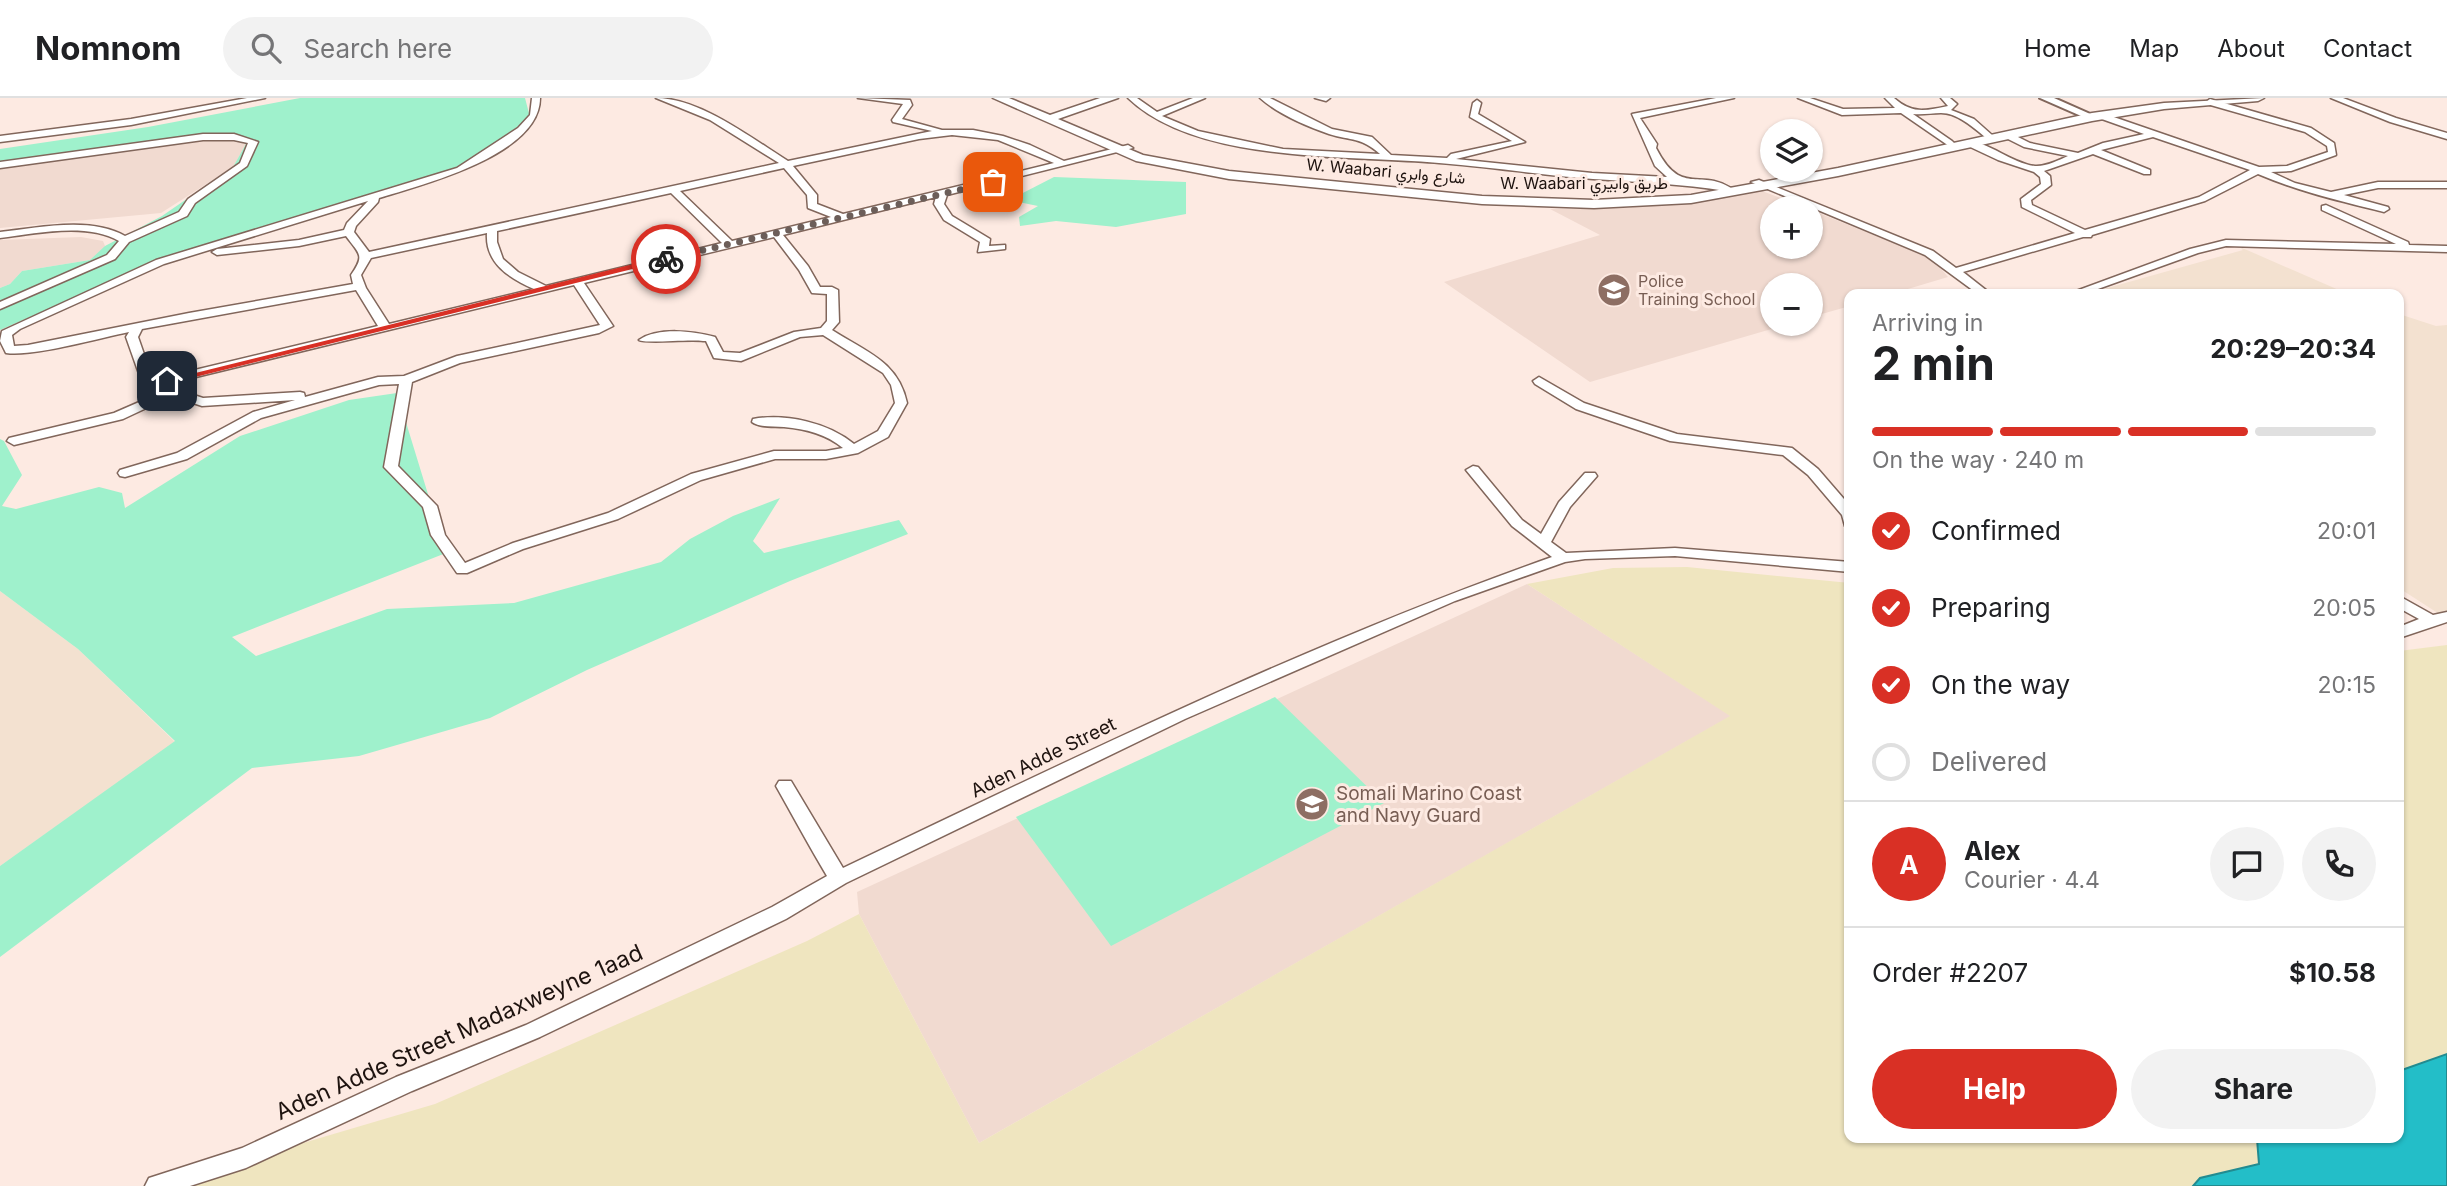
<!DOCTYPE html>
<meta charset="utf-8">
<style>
:root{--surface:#fff;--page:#f2f2f2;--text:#202124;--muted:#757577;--line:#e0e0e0;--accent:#d93025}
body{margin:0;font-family:Inter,Vazirmatn,sans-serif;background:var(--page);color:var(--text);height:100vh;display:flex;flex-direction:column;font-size:26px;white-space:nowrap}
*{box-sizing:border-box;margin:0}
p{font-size:23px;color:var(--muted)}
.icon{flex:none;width:38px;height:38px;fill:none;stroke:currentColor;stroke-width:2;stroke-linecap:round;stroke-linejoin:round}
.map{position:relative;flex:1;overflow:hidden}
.drawer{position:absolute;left:1844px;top:191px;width:560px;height:854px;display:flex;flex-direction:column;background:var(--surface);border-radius:14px;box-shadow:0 2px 5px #0004}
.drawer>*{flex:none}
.controls{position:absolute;left:1760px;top:21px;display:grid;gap:14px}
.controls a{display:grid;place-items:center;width:63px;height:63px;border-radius:50%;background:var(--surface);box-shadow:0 2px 5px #0004;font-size:35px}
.pin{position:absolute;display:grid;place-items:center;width:60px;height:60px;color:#fff;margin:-30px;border-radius:14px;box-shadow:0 4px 10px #0006}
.courier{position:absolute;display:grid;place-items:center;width:70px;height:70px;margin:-35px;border:5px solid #d93025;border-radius:50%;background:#fff;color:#222;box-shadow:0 2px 9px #0007}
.headline em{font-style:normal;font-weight:700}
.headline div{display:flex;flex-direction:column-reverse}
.headline{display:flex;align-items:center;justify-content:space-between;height:119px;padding:0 28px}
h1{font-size:46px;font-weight:700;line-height:52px}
.bar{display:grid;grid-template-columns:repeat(4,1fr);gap:10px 7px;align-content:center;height:84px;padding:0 28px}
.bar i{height:9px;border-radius:5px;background:var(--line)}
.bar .active{background:var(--accent)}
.bar p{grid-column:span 4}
.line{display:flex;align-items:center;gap:18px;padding:0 28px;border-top:2px solid var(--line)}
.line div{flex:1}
.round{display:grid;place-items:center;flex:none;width:74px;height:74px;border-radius:37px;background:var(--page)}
ol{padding:0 28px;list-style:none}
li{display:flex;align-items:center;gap:21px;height:77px}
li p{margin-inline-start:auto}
li .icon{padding:7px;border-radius:50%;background:var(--accent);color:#fff;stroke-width:4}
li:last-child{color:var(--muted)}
li i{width:38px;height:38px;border:4px solid var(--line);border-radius:50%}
.primary-button{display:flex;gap:14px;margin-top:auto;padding:14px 28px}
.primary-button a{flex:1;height:80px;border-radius:42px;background:var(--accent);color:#fff;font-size:28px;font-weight:700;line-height:80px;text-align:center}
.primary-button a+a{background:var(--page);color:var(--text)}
header{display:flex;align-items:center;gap:42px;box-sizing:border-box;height:98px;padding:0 35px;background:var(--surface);border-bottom:2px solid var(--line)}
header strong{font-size:33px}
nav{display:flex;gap:38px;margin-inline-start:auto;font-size:24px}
.search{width:490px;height:63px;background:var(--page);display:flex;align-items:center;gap:18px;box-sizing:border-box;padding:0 24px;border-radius:38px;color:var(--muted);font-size:26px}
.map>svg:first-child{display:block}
.built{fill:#f1dad0}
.industrial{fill:#f3e1d0}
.green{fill:#9ff1cc}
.sand{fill:#efe5bf}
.water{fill:#23bec8;stroke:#228b90;stroke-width:2}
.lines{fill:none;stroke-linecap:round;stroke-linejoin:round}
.minor-casing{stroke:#81665b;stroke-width:3}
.tertiary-casing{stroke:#81665b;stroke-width:4}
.secondary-casing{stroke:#81665b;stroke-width:3}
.minor{fill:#fff;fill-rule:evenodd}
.tertiary{fill:#fff;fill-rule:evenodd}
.secondary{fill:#fff;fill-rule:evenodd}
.route{fill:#d93025}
.done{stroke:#6c5e59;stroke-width:7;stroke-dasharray:0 12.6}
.labels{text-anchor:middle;stroke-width:6;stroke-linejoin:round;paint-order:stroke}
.far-street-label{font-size:16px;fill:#1e130f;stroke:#fdeae2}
.far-education-label{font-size:16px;fill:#785e54;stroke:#fdeae2;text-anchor:start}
.street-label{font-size:19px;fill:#1e130f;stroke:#fdeae2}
.education-label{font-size:19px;fill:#785e54;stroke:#fdeae2;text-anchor:start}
.near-street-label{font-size:23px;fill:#1e130f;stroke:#fdeae2}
</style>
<header>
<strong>Nomnom</strong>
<div class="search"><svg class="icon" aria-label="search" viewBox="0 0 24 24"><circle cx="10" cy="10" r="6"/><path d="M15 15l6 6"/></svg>Search here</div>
<nav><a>Home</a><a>Map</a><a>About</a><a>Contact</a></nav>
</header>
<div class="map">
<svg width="2447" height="1088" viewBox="0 0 2447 1088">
<rect width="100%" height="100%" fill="#fdeae2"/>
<!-- built -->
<g class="built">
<path d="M216 40 247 44 233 69 161 115 0 130V68Z"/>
<path d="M1762 93 1807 110H1773V149H1811V112L1924 157 1938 167 1948 179 1891 196H1850V208L1811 219V187H1773V226H1789L1590 284 1444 184 1600 137 1550 111 1627 110Z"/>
<path d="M81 139 103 143 105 148 101 155 90 162 22 173 10 186 0 190V142Z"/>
<path d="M1527 486 1731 618 979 1045 859 816 857 794Z"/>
</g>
<!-- industrial -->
<g class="industrial">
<path d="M2240 149 2348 196H2086L2243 152Z"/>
<path d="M2399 216 2436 228 2447 227V521L2399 490Z"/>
<path d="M0 493 78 551 175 644 0 768Z"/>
</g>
<!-- green -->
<g class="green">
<path d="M300 0H525L530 19 469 67 152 166 0 232V190L10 186 22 173 90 162 105 148 162 118 233 69 247 44 216 40 0 68V51L148 29Z"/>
<path d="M1054 79 1186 84V116L1116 129 1056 123 1020 128 1019 119 1038 108 1009 102Z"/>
<path d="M397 295 446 455 232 539 256 558 387 511 514 505 661 464 690 441 733 418 780 400 753 443 764 455 899 422 908 436 790 483 587 572 490 620 359 658 252 670 0 859V768L175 643 78 551 0 493V341L4 343 22 377 2 408 16 411 99 389 122 395 125 410 240 338 349 302Z"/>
<path d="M1275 599 1384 705 1111 848 1016 719Z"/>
</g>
<!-- sand -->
<g class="sand">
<path d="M1687 469 1850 485V1040H2260L2257 1042 2260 1066 2200 1080 2193 1088H157L435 1006 807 843 859 816 979 1045 1730 618 1527 486 1613 470Z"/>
<path d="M2447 547V956L2399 973V553Z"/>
</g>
<!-- water -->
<path class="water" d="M2447 956V1088H2193L2200 1080 2259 1066 2257 1041 2260 1040H2399V973Z"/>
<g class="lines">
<defs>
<g id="minor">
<path d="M247 0H265L131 27 0 44V38L131 21Z"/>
<path d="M532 0H540C540 57 422 87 379 100L378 104 356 128 354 134 369 154 779 65 710 22 656 0C700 0 751 40 788 63L932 33 893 24 892 22 903 6 858 0 910 2 912 7 902 21 942 32H973L1003 38 1030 47 1064 63 1128 47 1133 50 947 97 944 106 952 118 990 141 989 148 1005 147V151L978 154 980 144 944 122 934 106 936 99 783 137 808 168 820 189H832L838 192 839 224 832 232C866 254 898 263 907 305L888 339 858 355 826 361H775L701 382 618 421 523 451 467 475H457L431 437 423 409 384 369 399 286 379 287 261 320 187 361 125 379 120 378 118 375 120 372 177 355 253 314 295 302 202 308 172 298 123 321 14 347 7 343 9 340 114 315 160 295 143 287 126 239 129 234C99 240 33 259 6 255L0 243 2 233 156 162 457 70 518 30 530 17ZM952 37 998 42 1054 65 843 116 817 106V97L793 68 919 41ZM784 70 807 97 808 110 831 119 732 143 680 93ZM671 95 722 145 546 188 518 174 503 161 497 144V133ZM368 103 347 125 344 132 299 142 217 151 212 154 217 157 299 148 346 138C360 157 365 157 351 177L353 186 189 215 28 247 14 248 12 237 20 231 164 166ZM487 135C485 165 509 180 534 191L389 226 366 190 361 177 371 160ZM774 139 799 172 812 195 827 196V223L821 230 794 234 740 255 723 254 715 239C693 233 658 229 639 242 645 246 688 241 703 243H706L714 260 741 263 800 239 823 237 883 275 891 287 895 305 878 333 854 346C829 325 786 315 753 321L752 324C760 330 774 328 784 329 806 331 826 336 843 350L826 353H774L691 376 608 415 513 445 465 465 445 437 437 408 398 368 412 284 460 265 599 235 613 228 584 185ZM574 187 600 227 457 258 404 278 378 279 305 299 304 295 300 294 203 300 163 287ZM356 192 378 228 153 282 138 239 142 231Z"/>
<path d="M1128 0H1137L1157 14 1193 0H1205L1162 18 1198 33 1283 51 1380 56C1361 39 1352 43 1329 36 1306 28 1278 16 1260 0H1270L1332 31 1372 39 1391 57 1447 60 1451 56 1512 43 1470 19 1473 5 1477 2 1481 5 1478 16 1525 44 1456 61 1592 75 1667 79 1655 68 1632 16 1716 0H1734L1640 20 1657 46 1656 50C1681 99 1699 70 1731 90L1726 93C1682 86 1638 84 1593 81 1542 77 1491 69 1439 65 1350 57 1196 66 1128 0Z"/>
<path d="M1315 0H1330L1326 3Z"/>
<path d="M1798 0H1810L1843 11 1895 10 1885 0H1894C1912 16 1925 13 1948 8L1941 0H1950L1957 6 1951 12 1974 21 1992 37 1985 39C1973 29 1957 15 1941 15 1932 15 1923 17 1913 16L1952 43 1954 45 1949 48 1901 15 1842 17Z"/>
<path d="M2331 0H2343L2396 20 2447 35V41L2390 24Z"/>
<path d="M2210 1 2311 30 2334 45 2336 57 2291 73 2271 74 2295 85 2331 94 2378 84H2447V90H2378L2344 97 2388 109 2389 111 2384 114C2340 103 2300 94 2258 76L2205 103 2092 137 2091 139H2083L1963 174 1991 196H1978L1925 157 1751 84 1759 82 1933 153 1956 170 2075 135 2022 109 2021 101 2041 86 2040 79 2034 74 1998 62 1966 47V43C1986 42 2013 66 2035 68 2045 69 2059 62 2068 58L2024 49 2004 39V35H2010L2030 45 2078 55 2103 45 2144 36 2099 20V16L2102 15 2259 69 2287 68 2328 54 2327 48 2305 34 2207 6 2206 4ZM2153 39 2250 72 2199 99 2085 132 2032 107 2031 102 2051 87 2050 78 2044 73 2093 56 2144 76H2150V72L2101 52Z"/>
<path d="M203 36H234L258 44 247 68 195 105 187 118 129 144 115 161 0 211V204L107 157 119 143C86 124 35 136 0 140V134C37 130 90 118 125 138L179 114 188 101 240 65 248 45 234 42H203L0 70V64Z"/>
<path d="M2326 107 2408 144 2409 147 2447 148V154L2226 148 2198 155 2084 196H2068L2190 151 2226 142 2396 146 2322 112V108Z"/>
<path d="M1539 279 1584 305 1677 336 1792 350 1818 371 1850 408V429L1845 428 1842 417 1808 377 1783 357 1670 343 1576 311 1535 286 1533 283Z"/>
<path d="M1473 368 1478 369 1522 422 1541 436 1559 404 1585 375H1595L1597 378 1570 409 1551 444 1566 455 1675 450 1850 464V474L1675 458 1585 461 1565 464 1455 503 1185 621 846 785 786 821 540 939 412 993 246 1070 190 1088H145L149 1080 242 1050 396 979 526 927 772 809 827 778C809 748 793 718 776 688L779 683H791L843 770C1076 659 1308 545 1552 459L1512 428 1466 372Z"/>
<path d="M2399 498 2433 517 2447 514V524L2399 540V529L2419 521 2399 510Z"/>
</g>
<path id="tertiary" d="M2040 0H2054L2097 19 2088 21Z"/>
<path id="secondary" d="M993 0H1009L1050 17 1100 0H1118L1058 21 1143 57 1229 73 1482 98 1594 102 1691 97 1838 70 2092 15 2164 5 2264 0 2258 3 2164 11 2092 23 1838 78 1691 105 1594 110 1482 106 1229 81 1136 63Z"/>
</defs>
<!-- minor casing -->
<use href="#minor" class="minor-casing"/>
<!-- tertiary casing -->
<use href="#tertiary" class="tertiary-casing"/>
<!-- secondary casing -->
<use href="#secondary" class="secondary-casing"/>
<!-- minor -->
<use href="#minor" class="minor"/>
<!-- tertiary -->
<use href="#tertiary" class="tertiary"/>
<!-- secondary -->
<use href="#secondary" class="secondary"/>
</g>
<!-- route -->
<path class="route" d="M666 158 669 162 167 286 163 283Z"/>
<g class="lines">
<!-- done -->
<path class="done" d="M666 161 993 84"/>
</g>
<!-- icons -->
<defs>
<symbol id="university-disc" viewBox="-11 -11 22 22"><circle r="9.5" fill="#8d6e63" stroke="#fdeae2"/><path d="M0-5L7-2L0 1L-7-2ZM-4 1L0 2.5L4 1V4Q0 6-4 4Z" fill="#fff"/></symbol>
</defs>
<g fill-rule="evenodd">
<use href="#university-disc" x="1595" y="173" width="38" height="38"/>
<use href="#university-disc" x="1293" y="687" width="38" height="38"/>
</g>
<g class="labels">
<!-- far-street labels -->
<g class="far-street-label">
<text transform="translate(1386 73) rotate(5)" y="6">W. Waabari شارع وابري</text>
<text x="1584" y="91">W. Waabari طريق وابيري</text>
</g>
<!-- far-education labels -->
<g class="far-education-label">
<text x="1638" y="189">Police<tspan x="1638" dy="18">Training School</tspan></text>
</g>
<!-- street labels -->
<g class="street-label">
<text transform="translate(1043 659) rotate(-26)" y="7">Aden Adde Street</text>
</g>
<!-- education labels -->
<g class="education-label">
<text x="1336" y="702">Somali Marino Coast<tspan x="1336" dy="22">and Navy Guard</tspan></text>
</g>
<!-- near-street labels -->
<g class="near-street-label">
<text transform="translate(459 934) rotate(-24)" y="8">Aden Adde Street Madaxweyne 1aad</text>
</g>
</g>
</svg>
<div class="controls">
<a><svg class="icon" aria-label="layers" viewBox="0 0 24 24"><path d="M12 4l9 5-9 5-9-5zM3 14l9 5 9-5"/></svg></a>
<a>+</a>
<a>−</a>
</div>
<div class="pin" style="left:993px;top:84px;background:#ea580c"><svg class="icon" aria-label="bag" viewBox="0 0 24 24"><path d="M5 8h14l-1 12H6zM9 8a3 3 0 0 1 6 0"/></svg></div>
<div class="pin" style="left:167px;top:283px;background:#1f2937"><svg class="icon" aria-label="home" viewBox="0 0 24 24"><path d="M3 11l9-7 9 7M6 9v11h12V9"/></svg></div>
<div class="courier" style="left:666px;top:161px"><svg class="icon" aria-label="bike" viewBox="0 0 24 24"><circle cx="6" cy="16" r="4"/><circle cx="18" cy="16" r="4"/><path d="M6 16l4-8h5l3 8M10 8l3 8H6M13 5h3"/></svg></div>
<section class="drawer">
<div class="headline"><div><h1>2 min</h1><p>Arriving in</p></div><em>20:29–20:34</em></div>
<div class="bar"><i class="active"></i><i class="active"></i><i class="active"></i><i></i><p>On the way · 240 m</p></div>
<ol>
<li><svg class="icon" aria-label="check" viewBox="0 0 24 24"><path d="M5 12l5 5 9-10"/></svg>Confirmed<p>20:01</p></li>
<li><svg class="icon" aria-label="check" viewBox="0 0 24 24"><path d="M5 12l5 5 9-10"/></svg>Preparing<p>20:05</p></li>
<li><svg class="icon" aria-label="check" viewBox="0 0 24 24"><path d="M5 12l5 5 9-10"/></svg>On the way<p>20:15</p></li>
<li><i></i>Delivered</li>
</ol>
<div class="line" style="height:126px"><b class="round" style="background:var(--accent);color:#fff">A</b><div><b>Alex</b><p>Courier · 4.4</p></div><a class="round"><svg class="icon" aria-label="chat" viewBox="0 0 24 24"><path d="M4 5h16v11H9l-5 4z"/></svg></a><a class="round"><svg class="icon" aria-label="phone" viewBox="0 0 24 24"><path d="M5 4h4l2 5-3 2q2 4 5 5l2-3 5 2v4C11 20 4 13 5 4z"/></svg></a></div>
<div class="line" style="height:91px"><div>Order #2207</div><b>$10.58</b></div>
<div class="primary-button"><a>Help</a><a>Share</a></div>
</section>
</div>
